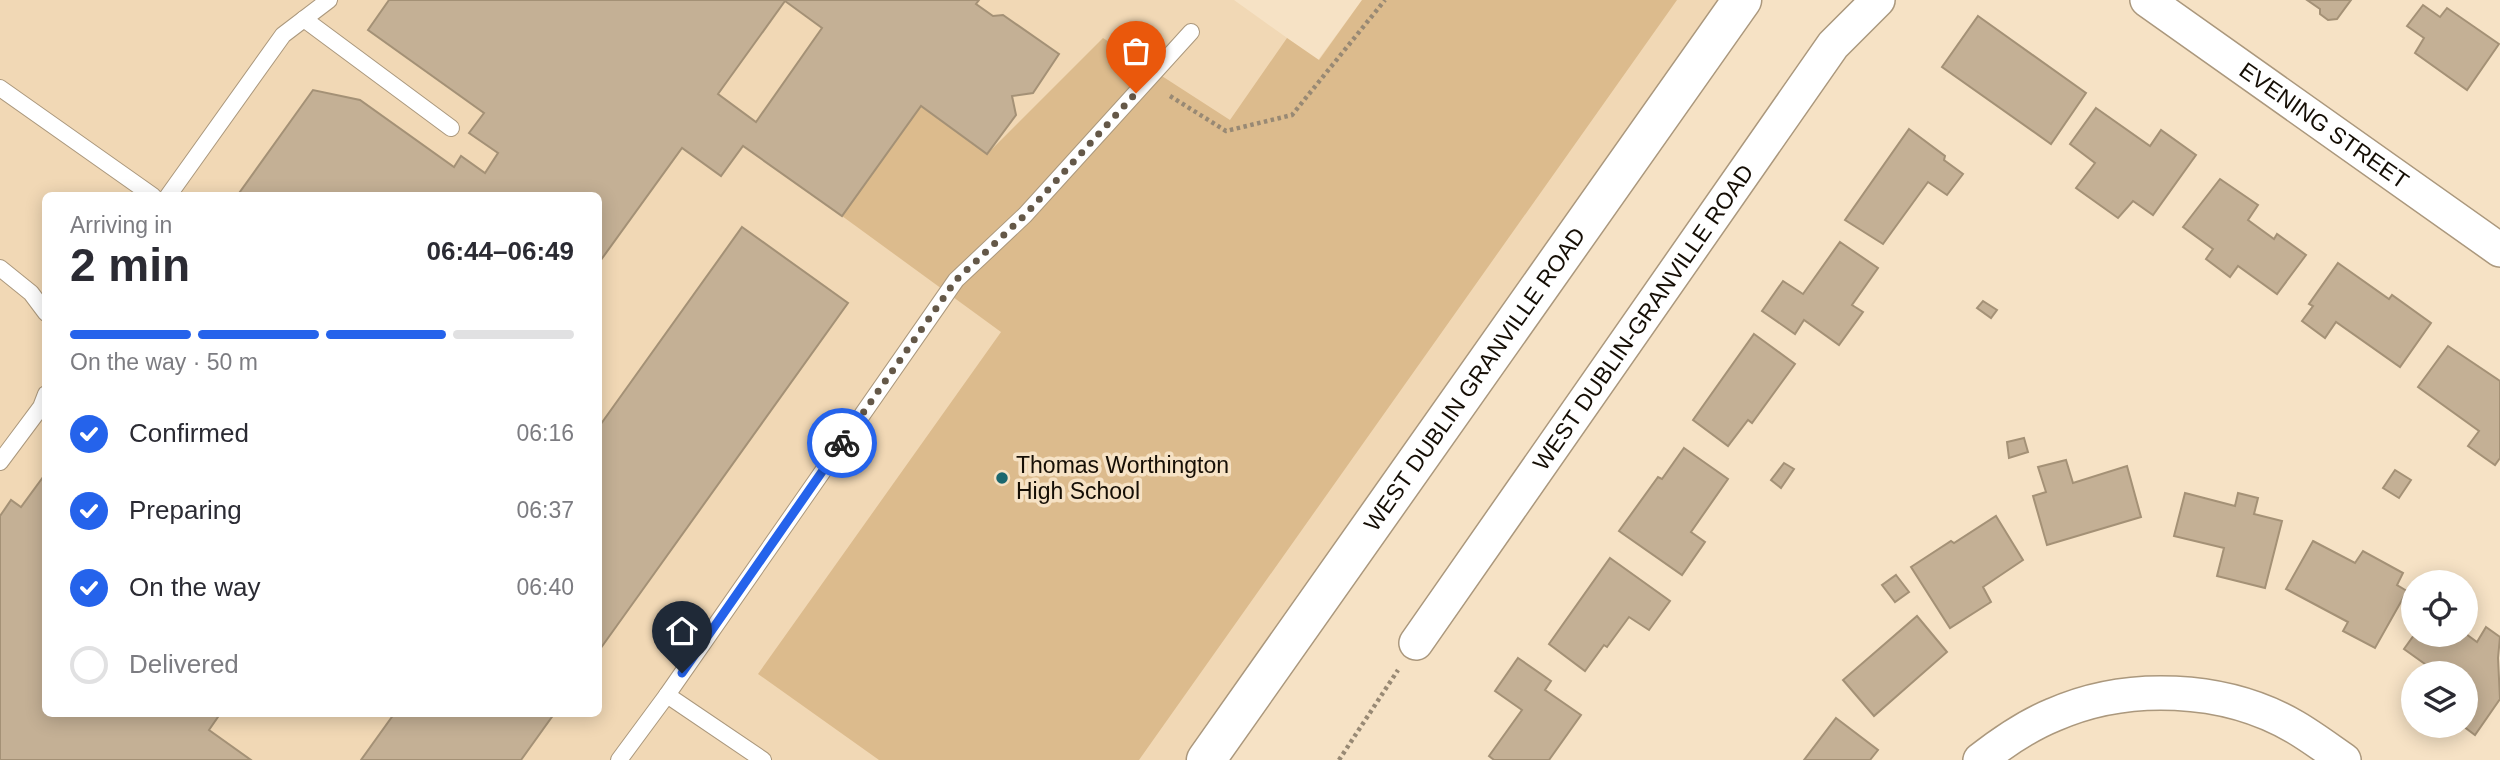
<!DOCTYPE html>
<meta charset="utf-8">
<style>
:root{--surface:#fff;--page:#f7f7f7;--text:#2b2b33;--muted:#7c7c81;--line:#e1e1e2;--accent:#2563eb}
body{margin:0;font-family:Arial,sans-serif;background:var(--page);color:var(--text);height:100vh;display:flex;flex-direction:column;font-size:26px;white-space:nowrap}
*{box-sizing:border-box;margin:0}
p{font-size:23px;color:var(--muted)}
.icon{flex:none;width:38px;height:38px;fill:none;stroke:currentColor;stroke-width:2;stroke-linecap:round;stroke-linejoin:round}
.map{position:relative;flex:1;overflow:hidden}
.details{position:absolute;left:42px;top:192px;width:560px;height:525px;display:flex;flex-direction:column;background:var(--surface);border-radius:10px;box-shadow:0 4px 18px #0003}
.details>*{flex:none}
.controls{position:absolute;left:2401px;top:570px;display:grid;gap:14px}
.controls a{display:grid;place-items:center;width:77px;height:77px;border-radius:50%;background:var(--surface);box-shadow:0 4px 18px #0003;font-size:35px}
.pin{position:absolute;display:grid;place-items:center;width:60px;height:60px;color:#fff;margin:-72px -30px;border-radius:50% 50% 50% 0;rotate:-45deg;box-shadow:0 0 7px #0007}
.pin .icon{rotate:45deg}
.courier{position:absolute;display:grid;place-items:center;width:70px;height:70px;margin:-35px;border:5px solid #2563eb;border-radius:50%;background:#fff;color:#222;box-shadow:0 2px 9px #0007}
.summary em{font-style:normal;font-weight:700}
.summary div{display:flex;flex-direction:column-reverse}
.summary{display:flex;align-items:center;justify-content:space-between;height:119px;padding:0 28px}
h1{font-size:46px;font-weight:700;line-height:52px}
.bar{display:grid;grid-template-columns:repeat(4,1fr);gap:10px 7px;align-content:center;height:84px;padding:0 28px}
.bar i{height:9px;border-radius:5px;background:var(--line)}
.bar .current{background:var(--accent)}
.bar p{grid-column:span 4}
ol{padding:0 28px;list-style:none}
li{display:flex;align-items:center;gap:21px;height:77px}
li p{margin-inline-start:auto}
li .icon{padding:7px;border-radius:50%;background:var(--accent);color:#fff;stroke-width:4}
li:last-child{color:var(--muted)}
li i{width:38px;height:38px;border:4px solid var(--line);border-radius:50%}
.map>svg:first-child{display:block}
.built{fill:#f1d8b5;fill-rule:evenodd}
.green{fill:#dcbb8d}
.building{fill:#c4b095;stroke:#a49176;stroke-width:2;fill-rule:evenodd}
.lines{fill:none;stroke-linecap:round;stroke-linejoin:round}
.service-casing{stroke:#ab987d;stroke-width:18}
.minor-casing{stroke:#ab987d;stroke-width:36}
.primary-casing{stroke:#ab987d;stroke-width:41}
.path{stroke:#988974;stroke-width:4.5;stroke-dasharray:3.5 3.5;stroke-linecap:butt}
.service{stroke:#fff;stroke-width:16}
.minor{stroke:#fff;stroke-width:33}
.primary{stroke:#fff;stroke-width:38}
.done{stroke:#645848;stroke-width:7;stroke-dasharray:0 12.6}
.route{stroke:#2563eb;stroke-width:9}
.poi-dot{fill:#1b676e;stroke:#f6e2c5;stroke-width:2.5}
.labels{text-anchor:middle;stroke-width:7;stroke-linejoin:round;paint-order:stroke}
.street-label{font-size:23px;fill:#150e05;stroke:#f6e2c5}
.poi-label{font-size:23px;fill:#150e05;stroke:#f6e2c5;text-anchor:start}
</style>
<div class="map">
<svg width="2500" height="760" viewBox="0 0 2500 760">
<rect width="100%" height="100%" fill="#f6e2c5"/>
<!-- built -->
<path class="built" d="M0 0H1234L1318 60 1362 0H1742L1206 760H0ZM46 196H598V714H46Z"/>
<!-- green -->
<path class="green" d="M1362 0H1677L1139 760H879L758 674 1001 332 842 216 921 106 987 154 1103 38 1230 120 1287 38 1319 60Z"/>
<!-- building -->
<g class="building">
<path d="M389 0H979L976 4 993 16 1003 15 1059 54 1033 93 1012 96 1016 115 987 154 921 106 842 216 743 146 721 176 682 148 598 264V196H237L313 90 360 100 454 167 461 156 485 173 498 153 469 133 484 113 368 30ZM785 1 822 28 756 122 718 94Z"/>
<path d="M2307 0H2351L2337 19 2328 20 2320 14V9Z"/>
<path d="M2423 5 2440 17 2447 8 2499 44 2467 90 2415 53 2424 38 2407 26Z"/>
<path d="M1978 16 2086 93 2051 144 1942 67Z"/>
<path d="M2096 108 2150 146 2161 130 2196 155 2153 215 2133 201 2118 218 2076 188 2095 163 2070 144Z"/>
<path d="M1909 129 1945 156 1944 160 1963 174 1947 195 1928 182 1883 244 1845 220Z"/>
<path d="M2220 179 2258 205 2248 220 2274 239 2277 234 2306 255 2277 294 2238 266 2230 277 2206 259 2213 249 2183 227Z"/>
<path d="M742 227 848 303 598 652V428Z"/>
<path d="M1840 242 1878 268 1852 305 1863 312 1839 345 1804 320 1795 334 1762 311 1783 281 1803 294Z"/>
<path d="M2338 263 2389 299 2392 295 2431 323 2400 367 2336 322 2325 338 2302 321 2313 306 2309 304Z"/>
<path d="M1983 301 1997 310 1991 318 1977 308Z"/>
<path d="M1754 334 1795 364 1752 423 1748 420 1728 446 1693 420Z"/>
<path d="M2448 346 2500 381V458L2495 465 2468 446 2479 431 2418 387Z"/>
<path d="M2024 438 2028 452 2009 458 2007 442Z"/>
<path d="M1684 448 1728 479 1691 532 1705 542 1682 575 1619 531 1658 477 1662 479Z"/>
<path d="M2066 460 2073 483 2127 466 2141 517 2047 545 2033 496 2046 492 2038 467Z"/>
<path d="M1784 463 1794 469 1781 488 1771 480Z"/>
<path d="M2395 470 2411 480 2399 498 2383 488Z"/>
<path d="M46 473V714H220L209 730 251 760H0V516L11 500 21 507Z"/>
<path d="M2185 493 2235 506 2238 493 2258 498 2254 514 2282 521 2265 588 2217 576 2224 548 2174 536Z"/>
<path d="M1996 516 2023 560 1983 587 1991 602 1950 628 1911 567 1951 541 1954 543Z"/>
<path d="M2313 541 2355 563 2363 551 2403 573 2397 585 2407 591 2375 648 2343 631 2348 622 2286 589Z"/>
<path d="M1610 558 1670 601 1649 630 1629 617 1607 647 1604 645 1585 671 1549 644Z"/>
<path d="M1896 575 1909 592 1895 602 1882 585Z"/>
<path d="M1917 616 1947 652 1874 716 1843 680Z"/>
<path d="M2486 627 2500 637 2498 658 2500 699 2475 735 2463 726H2466V674H2439L2404 649 2414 635 2466 634 2477 642Z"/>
<path d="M1518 658 1551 681 1545 690 1581 715 1549 760H1494L1489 756 1522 710 1495 691Z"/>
<path d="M394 714H554L521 760H361Z"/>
<path d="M1836 718 1878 750 1870 760H1804Z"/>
</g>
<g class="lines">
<defs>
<g id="service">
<path d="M304 19 451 128"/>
<path d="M0 88 153 196"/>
<path d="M168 196 283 35 329 0"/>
<path d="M0 268 31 293 46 313"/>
<path d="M0 462 41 407 46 394"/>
<path d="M667 695 763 760"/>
<path d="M619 760 667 695 956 280 1025 215 1191 32"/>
</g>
<g id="minor">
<path id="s1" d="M2147 0 2500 250"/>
<path id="s2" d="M1416 643 1833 45 1878 0"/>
<path d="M1980 760C2003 742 2026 726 2053 715 2127 682 2225 686 2295 727 2312 737 2328 749 2344 760"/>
</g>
<g id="primary">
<path id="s3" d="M1206 760 1742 0"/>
</g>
</defs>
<!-- service casing -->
<use href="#service" class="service-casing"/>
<!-- minor casing -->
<use href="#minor" class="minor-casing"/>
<!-- primary casing -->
<use href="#primary" class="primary-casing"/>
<!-- path -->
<g class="path">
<path d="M1170 96 1226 131 1292 115 1385 0"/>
<path d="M1339 760 1398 670"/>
</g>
<!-- service -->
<use href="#service" class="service"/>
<!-- minor -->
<use href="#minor" class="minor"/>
<!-- primary -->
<use href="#primary" class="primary"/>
</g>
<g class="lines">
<!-- done -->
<path class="done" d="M842 443 956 280 1025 215 1136 93"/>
<!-- route -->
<path class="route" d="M682 673 842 443"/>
</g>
<!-- markers -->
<circle class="poi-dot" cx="1002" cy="478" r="7"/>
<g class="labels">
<!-- street labels -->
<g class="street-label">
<text dy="8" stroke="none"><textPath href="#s1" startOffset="217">EVENING STREET</textPath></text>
<text dy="8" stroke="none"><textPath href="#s2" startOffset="397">WEST DUBLIN-GRANVILLE ROAD</textPath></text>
<text dy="8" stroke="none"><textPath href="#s3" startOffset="466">WEST DUBLIN GRANVILLE ROAD</textPath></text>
</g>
<!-- poi labels -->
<g class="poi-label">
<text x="1016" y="473">Thomas Worthington<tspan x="1016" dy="26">High School</tspan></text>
</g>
</g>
</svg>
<div class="controls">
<a><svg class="icon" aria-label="locate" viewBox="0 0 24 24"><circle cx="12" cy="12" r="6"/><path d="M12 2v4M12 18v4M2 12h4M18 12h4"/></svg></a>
<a><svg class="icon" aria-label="layers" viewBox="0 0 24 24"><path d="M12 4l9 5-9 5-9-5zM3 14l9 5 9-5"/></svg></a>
</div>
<div class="pin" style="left:1136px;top:93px;background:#ea580c"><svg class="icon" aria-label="bag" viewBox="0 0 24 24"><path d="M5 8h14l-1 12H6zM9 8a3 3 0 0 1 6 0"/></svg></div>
<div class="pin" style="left:682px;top:673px;background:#1f2937"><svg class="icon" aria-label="home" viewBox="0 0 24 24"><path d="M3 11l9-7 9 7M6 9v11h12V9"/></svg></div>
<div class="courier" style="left:842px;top:443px"><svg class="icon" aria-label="bike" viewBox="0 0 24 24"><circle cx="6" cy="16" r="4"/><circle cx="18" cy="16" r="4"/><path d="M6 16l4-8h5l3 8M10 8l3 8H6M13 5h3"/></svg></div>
<section class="details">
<div class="summary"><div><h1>2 min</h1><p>Arriving in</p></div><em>06:44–06:49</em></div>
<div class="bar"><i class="current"></i><i class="current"></i><i class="current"></i><i></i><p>On the way · 50 m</p></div>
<ol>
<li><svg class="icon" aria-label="check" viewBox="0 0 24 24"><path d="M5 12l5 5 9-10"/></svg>Confirmed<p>06:16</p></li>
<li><svg class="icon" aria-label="check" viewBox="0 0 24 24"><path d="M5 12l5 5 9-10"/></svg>Preparing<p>06:37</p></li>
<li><svg class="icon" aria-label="check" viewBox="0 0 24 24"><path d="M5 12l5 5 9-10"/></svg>On the way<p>06:40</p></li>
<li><i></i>Delivered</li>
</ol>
</section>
</div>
